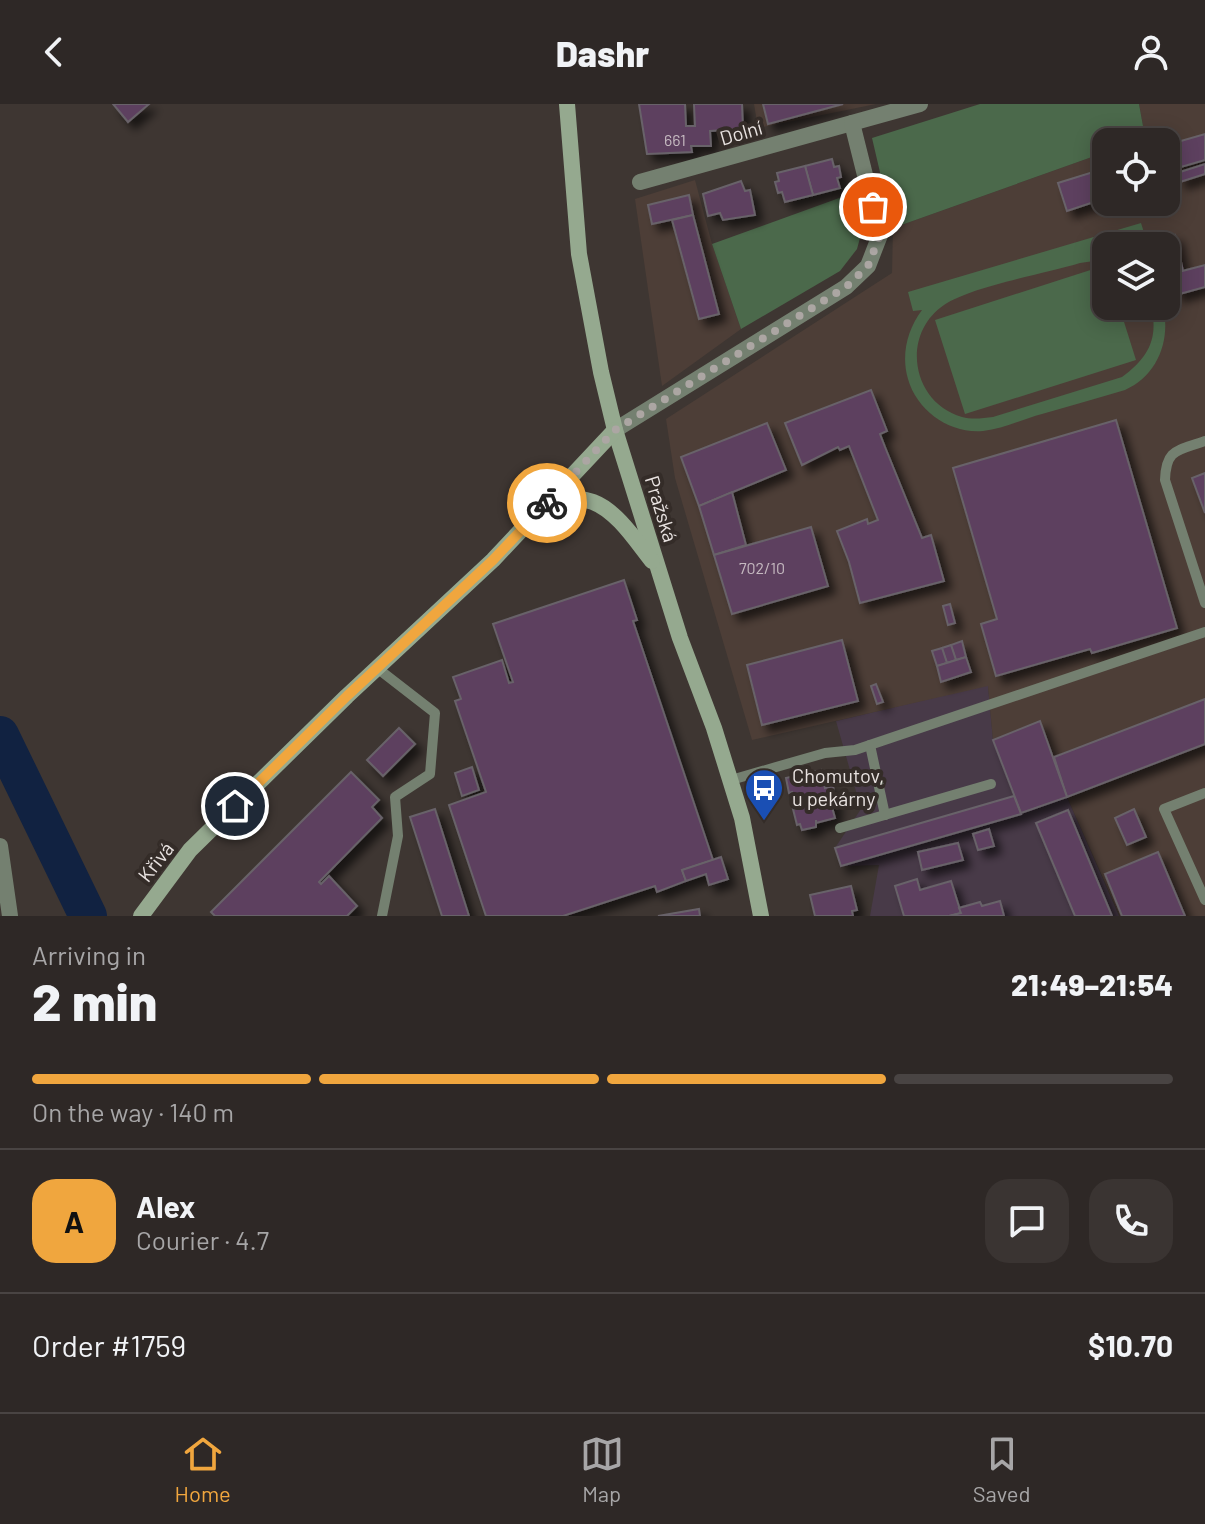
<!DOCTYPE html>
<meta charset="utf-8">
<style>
:root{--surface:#2e2826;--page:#3a3432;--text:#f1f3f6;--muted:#a7a6a7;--line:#494443;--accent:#f0a63e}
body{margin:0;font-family:Barlow,sans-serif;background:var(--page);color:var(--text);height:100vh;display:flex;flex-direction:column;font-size:30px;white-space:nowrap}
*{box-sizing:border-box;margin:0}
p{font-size:26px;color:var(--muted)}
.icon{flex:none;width:44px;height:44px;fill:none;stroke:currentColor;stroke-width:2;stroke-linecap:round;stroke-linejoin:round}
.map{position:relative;height:812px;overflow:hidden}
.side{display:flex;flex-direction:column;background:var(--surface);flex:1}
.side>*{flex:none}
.fabs{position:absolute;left:1092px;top:24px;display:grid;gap:16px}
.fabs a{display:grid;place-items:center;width:88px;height:88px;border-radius:16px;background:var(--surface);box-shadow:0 4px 20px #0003,0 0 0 2px var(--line);font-size:40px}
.pin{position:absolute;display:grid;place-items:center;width:68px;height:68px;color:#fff;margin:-34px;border:4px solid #fff;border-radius:50%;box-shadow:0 2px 8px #0007}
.courier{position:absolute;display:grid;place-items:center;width:80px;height:80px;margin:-40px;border:6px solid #f0a63e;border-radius:50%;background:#fff;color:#222;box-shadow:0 2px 10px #0007}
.summary em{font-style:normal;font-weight:800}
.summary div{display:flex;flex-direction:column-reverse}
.summary{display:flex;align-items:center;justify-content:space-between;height:136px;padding:0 32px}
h1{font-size:52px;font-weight:800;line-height:60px}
.bar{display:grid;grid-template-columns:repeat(4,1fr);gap:12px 8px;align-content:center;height:96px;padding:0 32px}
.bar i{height:10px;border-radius:6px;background:var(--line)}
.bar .on{background:var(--accent)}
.bar p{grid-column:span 4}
.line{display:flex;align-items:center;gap:20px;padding:0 32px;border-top:2px solid var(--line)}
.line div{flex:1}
.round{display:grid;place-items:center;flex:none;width:84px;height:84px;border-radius:24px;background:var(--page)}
header{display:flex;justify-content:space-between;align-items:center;height:104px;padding:0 32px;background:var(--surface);font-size:36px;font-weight:800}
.menu{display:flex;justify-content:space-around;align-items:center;height:112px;border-top:2px solid var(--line);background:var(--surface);font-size:22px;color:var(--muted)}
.menu a{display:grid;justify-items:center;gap:4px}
.menu .on{color:var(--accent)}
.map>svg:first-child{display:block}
.commercial{fill:#483a48}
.built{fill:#4d3e37;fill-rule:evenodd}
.green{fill:#4b694b}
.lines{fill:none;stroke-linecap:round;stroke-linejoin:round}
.river{stroke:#112241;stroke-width:38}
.building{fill:#5d3f5f;stroke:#686269;stroke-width:2;filter:url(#shadow)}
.lane{stroke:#748070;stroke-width:10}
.street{stroke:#748070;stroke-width:16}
.secondary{stroke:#95a98f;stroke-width:16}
.done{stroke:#aca6a3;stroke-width:8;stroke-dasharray:0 14.4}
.route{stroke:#f0a63e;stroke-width:10}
.labels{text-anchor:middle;stroke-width:8;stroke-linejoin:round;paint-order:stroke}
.number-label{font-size:16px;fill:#c5b9c0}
.street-label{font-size:20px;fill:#e8e2e0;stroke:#342c28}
.poi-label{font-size:20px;fill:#e8e2e0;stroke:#342c28;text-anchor:start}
</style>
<header><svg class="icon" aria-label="back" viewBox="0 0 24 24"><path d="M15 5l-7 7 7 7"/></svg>Dashr<svg class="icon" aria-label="person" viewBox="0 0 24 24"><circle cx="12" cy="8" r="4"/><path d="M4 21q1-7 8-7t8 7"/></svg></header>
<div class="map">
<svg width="1205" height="812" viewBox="0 0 1205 812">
<defs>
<filter id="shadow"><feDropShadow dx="7" dy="7" stdDeviation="4" flood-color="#0009"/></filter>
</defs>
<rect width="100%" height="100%" fill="#3e3632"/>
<!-- commercial -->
<path class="commercial" d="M988 581 993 636 1020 710 1067 693 1119 812H870L879 761 841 762 835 744 861 705 836 617Z"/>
<!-- built -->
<g class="built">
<path d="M754 0H876L758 24Z"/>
<path d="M1139 0H1205V812H1120L1067 693 1021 709 993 636 988 582 752 636 675 374 666 315 892 169 893 124 1106 48V98H1166V38H1132L1145 33ZM1106 142H1166V202H1106Z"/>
<path d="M695 76 712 140 741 225 662 282 635 95Z"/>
</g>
<!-- green -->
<g class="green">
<path d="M980 0H1139L1145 33 1132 38H1106V48L893 124 872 34Z"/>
<path d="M853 89 863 123 857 145 840 167 741 225 712 140Z"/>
<path d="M1141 119 1147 138 1133 142H1106V160L1094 157 1080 159C1044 170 973 182 944 201 900 231 912 299 962 313 973 316 983 314 993 313L1122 273C1148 254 1159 235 1151 202H1163C1171 236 1158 271 1125 286 1098 294 1070 302 1042 310 1023 315 1003 325 983 327 950 330 917 307 908 275 901 251 907 226 922 206L913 207 908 188Z"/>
<path d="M1106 161V202H1119L1136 256 965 310 935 216Z"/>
</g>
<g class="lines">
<!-- river -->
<path class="river" d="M0 631 88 812"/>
</g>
<!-- building -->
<g class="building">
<path d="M113 0H149L128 18Z"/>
<path d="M639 0H685L686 22H695L694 0H742L743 25 710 27 711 42H691L692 48 647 50Z"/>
<path d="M763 0H843L768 20Z"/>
<path d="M1205 30V56L1174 65 1167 41Z"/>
<path d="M832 55 834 63 839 62 841 73 837 74 840 84 813 91 805 62Z"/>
<path d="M1205 60V70L1180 78 1177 69Z"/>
<path d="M805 62 813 91 785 98 782 88 778 89 775 78 779 77 777 69Z"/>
<path d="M1106 64V94L1067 107 1058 79Z"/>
<path d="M741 77 745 87 750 86 755 111 723 116 720 109 708 112 703 90Z"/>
<path d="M689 91 693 111 652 120 648 101Z"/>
<path d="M693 111 719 210 699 215 672 116Z"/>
<path d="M1175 131 1183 167 1171 170 1164 133Z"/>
<path d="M1205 161V183L1176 191 1171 170Z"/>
<path d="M871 286 887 327 880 330 885 343 922 434 931 431 944 477 860 499 849 458 837 427 867 415 868 420 878 416 849 342 840 346 838 343 802 361 785 319Z"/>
<path d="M1116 316 1177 524 1092 549 1090 545 996 572 981 520 997 515 953 364Z"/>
<path d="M767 319 786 366 699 402 681 353Z"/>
<path d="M1205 369V409L1192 374Z"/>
<path d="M732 388 746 441 714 451 699 402Z"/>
<path d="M811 423 828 482 732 510 714 451Z"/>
<path d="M624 476 637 516 633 517 713 756 682 766 686 777 657 788 655 782 563 812H486L449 701 486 688 455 597 461 595 453 573 502 556 509 579 513 578 493 520Z"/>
<path d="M950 500 955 519 948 521 943 502Z"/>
<path d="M842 536 858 597 762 621 747 561Z"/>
<path d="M962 537 966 553 956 556 951 541Z"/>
<path d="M951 541 956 556 947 559 942 544Z"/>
<path d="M942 544 947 559 937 562 932 547Z"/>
<path d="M966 553 971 568 941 578 937 562Z"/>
<path d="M876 580 883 598 877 600 871 582Z"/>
<path d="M1205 595V640L1067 693 1054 653Z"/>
<path d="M1040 617 1067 693 1021 709 993 636Z"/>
<path d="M399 624 415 640 383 672 367 656Z"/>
<path d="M472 663 479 686 462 692 455 669Z"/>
<path d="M821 666 825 684 833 682 835 693 830 694 831 699 835 698 836 703H832L835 714 816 719V716V723L802 726 800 720 797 721 793 705H796L792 688 789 689 786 674Z"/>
<path d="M351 668 379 696 372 703 382 714 319 778 321 780 329 772 357 802 347 812H215L211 808Z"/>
<path d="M1014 692 1021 710 841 762 835 744Z"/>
<path d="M435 705 469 812H442L410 713Z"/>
<path d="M1134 705 1146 733 1127 741 1115 714Z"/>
<path d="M1068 706 1112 812H1075L1036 719Z"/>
<path d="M989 725 994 742 978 746 973 730Z"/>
<path d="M958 739 963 756 922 766 918 748Z"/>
<path d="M1158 748 1185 812H1122L1105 770Z"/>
<path d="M721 753 728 775 709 781 706 770 686 777 682 766Z"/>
<path d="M917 775 920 786 951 777 961 809 949 812H904L895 782Z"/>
<path d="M851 782 857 806 852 807 853 812H815L810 791Z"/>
<path d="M1000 797 1004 812H949L961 809 959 804 980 798 982 802Z"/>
<path d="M699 805 700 812H658Z"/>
</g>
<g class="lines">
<!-- lane -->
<g class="lane">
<path d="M1205 337C1178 347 1166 344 1165 376L1205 499"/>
<path d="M377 564 435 609 430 670 395 693 398 732 382 812"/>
<path d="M870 641 885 711"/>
<path d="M731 676 825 649 855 646 1205 528"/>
<path d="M1205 689 1164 705 1205 796"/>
<path d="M840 724 991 680"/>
</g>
<!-- street -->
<g class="street">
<path d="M640 78 920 0"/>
<path d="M615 326 846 183 868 162 880 131 852 19"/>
<path d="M0 742 10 812"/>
</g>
<!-- secondary -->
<g class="secondary">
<path d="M567 0 579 150 601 268 615 326 680 534 714 624 742 714 761 812"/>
<path d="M547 399C562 397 578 392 593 398 617 407 636 437 652 457"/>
<path d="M141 812 190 746 347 592 493 456 615 326"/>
</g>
</g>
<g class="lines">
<!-- done -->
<path class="done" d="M547 399 615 326 846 183 868 162 880 131 873 103"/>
<!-- route -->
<path class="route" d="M235 702 347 592 493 456 547 399"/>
</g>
<!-- icons -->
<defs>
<symbol id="bus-pin" viewBox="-11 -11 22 30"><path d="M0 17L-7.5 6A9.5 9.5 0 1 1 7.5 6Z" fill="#1a4fb4" stroke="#342c28"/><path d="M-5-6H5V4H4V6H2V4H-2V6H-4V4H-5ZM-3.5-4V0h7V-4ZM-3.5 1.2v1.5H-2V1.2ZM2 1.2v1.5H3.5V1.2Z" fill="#fff"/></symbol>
</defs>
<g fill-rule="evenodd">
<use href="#bus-pin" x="742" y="662" width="44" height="60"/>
</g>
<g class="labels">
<!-- number labels -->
<g class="number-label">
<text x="675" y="42">661</text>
<text x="762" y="470">702/10</text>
</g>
<!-- street labels -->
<g class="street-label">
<text transform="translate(741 29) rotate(-16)" y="7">Dolní</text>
<text transform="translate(661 405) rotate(73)" y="7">Pražská</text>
<text transform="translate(156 758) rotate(-52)" y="7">Křivá</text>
</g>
<!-- poi labels -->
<g class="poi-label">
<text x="792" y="679">Chomutov,<tspan x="792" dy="23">u pekárny</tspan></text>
</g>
</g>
</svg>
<div class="fabs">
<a><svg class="icon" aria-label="locate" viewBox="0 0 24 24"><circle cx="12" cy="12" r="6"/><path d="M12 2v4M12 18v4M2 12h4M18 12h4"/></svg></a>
<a><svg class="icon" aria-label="layers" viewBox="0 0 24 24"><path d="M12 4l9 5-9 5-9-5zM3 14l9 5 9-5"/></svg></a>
</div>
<div class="pin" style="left:873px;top:103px;background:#ea580c"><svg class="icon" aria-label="bag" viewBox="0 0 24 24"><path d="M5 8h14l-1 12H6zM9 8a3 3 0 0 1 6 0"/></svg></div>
<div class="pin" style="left:235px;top:702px;background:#1f2937"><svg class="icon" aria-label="home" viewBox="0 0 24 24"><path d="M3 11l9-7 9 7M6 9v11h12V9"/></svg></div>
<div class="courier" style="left:547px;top:399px"><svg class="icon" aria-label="bike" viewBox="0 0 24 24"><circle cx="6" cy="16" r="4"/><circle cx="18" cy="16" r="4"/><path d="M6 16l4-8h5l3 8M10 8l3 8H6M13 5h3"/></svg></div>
</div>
<section class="side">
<div class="summary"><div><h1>2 min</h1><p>Arriving in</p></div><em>21:49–21:54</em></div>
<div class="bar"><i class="on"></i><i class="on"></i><i class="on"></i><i></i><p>On the way · 140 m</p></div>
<div class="line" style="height:144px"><b class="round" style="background:var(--accent);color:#111">A</b><div><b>Alex</b><p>Courier · 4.7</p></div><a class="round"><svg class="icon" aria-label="chat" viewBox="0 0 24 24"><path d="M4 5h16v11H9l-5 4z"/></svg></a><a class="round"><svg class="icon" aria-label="phone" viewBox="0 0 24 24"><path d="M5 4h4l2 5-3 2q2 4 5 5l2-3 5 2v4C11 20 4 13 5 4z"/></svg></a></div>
<div class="line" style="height:104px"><div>Order #1759</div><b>$10.70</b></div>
</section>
<nav class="menu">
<a class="on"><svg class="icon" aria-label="home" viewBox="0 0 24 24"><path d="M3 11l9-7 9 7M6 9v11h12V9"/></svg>Home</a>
<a><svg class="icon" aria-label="map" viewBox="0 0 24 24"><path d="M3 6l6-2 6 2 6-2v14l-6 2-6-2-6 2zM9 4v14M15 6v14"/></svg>Map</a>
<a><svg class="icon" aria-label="saved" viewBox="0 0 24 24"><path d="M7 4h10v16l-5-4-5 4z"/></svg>Saved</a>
</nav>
